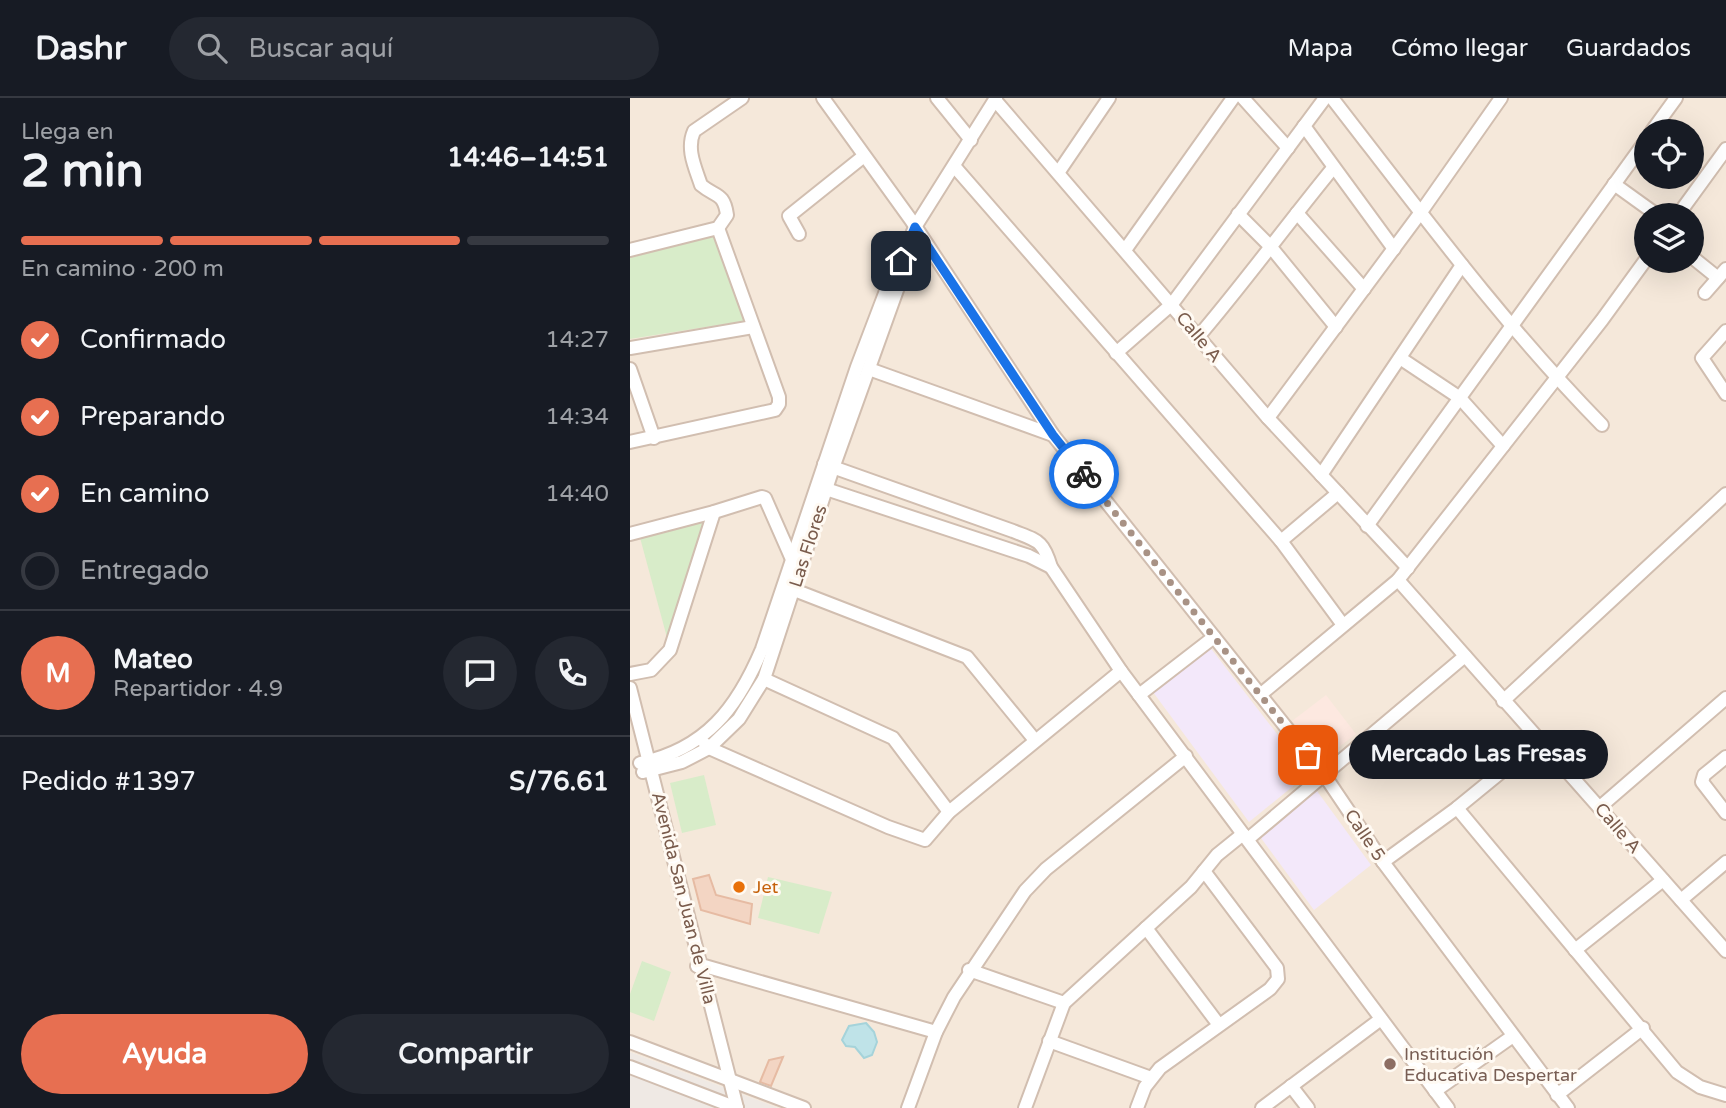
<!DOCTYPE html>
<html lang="es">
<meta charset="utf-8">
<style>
:root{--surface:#171b24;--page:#242831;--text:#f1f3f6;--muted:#9ea1a6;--line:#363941;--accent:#e76f51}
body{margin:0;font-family:"Varela Round",sans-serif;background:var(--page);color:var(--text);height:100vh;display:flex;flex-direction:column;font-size:26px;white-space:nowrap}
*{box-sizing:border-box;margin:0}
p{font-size:23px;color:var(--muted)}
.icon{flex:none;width:38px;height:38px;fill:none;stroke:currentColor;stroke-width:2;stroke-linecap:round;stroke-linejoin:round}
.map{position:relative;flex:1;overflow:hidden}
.details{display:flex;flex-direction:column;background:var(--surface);width:630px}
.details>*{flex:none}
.buttons{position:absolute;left:1004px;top:21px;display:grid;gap:14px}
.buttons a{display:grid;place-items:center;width:70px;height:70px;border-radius:50%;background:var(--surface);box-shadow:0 7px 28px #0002;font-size:35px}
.pin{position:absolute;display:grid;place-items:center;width:60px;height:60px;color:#fff;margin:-30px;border-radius:14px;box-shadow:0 4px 10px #0006}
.courier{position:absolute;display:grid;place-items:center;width:70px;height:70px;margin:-35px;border:5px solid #1a73e8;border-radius:50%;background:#fff;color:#222;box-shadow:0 2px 9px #0007}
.bubble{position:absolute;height:49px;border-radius:24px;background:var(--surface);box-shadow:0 7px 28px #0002;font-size:23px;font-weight:700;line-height:49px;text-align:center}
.head em{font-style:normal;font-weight:700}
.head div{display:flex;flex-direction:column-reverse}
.head{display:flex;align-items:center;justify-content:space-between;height:119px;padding:0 21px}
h1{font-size:46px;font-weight:700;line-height:52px}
.bar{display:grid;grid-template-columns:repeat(4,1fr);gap:10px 7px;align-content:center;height:84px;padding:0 21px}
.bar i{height:9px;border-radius:5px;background:var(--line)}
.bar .current{background:var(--accent)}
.bar p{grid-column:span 4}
.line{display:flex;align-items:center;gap:18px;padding:0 21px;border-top:2px solid var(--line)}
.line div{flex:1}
.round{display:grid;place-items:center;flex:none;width:74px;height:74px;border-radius:37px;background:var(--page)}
ol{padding:0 21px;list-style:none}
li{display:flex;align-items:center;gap:21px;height:77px}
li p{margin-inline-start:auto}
li .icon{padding:7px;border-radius:50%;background:var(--accent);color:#fff;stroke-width:4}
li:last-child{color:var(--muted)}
li i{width:38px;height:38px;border:4px solid var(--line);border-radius:50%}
.cta{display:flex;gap:14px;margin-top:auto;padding:14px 21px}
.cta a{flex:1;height:80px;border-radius:42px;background:var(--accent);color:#fff;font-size:28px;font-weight:700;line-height:80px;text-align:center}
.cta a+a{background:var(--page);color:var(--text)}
header{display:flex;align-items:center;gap:42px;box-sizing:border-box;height:98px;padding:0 35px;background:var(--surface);border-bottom:2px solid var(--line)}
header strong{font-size:33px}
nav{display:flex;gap:38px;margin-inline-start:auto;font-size:24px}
.search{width:490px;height:63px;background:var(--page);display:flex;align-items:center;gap:18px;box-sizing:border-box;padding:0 24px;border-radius:38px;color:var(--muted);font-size:26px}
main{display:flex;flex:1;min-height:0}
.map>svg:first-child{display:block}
.residential{fill:#f5e8da;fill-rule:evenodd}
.commercial{fill:#fde8e0}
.industrial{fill:#efe9e4}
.education{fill:#f3e8fa}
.green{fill:#d8ecc9}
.water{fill:#bfe3e8;stroke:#a5d3da;stroke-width:2}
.building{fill:#f3d5c3;stroke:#e6bba3;stroke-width:2}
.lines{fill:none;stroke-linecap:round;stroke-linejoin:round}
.minor-casing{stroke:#d1beb0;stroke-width:16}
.minor{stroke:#fff;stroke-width:12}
.done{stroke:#a89285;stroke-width:7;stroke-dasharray:0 12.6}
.route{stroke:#1a73e8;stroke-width:9}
.food-dot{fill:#e8710a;stroke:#fffaf3;stroke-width:2.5}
.education-dot{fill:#8d6e63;stroke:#fffaf3;stroke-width:2.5}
.labels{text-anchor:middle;stroke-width:6;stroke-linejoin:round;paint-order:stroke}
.street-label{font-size:18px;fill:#7a5c4d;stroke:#fffaf3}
.food-label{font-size:18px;fill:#c56008;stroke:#fffaf3;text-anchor:start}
.education-label{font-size:18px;fill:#785e54;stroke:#fffaf3;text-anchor:start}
</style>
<header>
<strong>Dashr</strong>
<div class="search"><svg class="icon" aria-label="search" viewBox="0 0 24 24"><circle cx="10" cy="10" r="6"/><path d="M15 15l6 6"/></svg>Buscar aquí</div>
<nav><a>Mapa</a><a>Cómo llegar</a><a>Guardados</a></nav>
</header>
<main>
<section class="details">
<div class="head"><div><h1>2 min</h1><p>Llega en</p></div><em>14:46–14:51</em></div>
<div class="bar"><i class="current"></i><i class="current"></i><i class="current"></i><i></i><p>En camino · 200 m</p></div>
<ol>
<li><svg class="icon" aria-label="check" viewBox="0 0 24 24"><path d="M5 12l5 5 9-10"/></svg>Confirmado<p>14:27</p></li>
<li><svg class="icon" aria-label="check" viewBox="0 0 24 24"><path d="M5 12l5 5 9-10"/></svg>Preparando<p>14:34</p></li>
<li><svg class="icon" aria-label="check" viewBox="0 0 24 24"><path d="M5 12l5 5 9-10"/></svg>En camino<p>14:40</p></li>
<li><i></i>Entregado</li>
</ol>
<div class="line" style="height:126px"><b class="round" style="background:var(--accent);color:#fff">M</b><div><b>Mateo</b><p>Repartidor · 4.9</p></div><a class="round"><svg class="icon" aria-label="chat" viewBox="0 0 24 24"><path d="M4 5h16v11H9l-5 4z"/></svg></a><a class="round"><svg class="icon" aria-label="phone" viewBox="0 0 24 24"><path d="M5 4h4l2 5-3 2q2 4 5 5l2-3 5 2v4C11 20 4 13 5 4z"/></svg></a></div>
<div class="line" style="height:91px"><div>Pedido #1397</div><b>S/76.61</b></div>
<div class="cta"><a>Ayuda</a><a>Compartir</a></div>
</section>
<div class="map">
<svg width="1096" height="1010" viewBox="0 0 1096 1010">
<rect width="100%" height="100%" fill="#fdf6ec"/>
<!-- residential -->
<path class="residential" d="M0 0H1096V1010H148L0 954ZM1017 33H1062V79H1017ZM1017 117H1062V163H1017Z"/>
<!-- commercial -->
<path class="commercial" d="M696 597 726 636 692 662 662 623Z"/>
<!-- industrial -->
<path class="industrial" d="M0 954 122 1000 148 1010H0Z"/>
<!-- education -->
<g class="education">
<path d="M579 548 678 676 619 724 520 590Z"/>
<path d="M687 693 741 767 684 812 631 740Z"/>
</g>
<!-- green -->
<g class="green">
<path d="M85 137 114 223 0 241V160Z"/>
<path d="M79 419 39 547 9 436Z"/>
<path d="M74 677 86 727 52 735 40 685Z"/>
<path d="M138 779 202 794 189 836 128 820Z"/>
<path d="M12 863 41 874 24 923 0 914V896Z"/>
</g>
<!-- water -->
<path class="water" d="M236 925 244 934 247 944 242 957 234 960 225 949 216 948 212 942 219 928Z"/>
<!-- building -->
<g class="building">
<path d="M79 777 86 797 122 806 120 826 71 812 63 781Z"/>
<path d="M153 959 141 988 130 984 139 962Z"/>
</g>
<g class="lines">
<defs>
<g id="minor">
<path d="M193 0 281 122 423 337 695 678 753 764 938 1010"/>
<path d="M307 0 341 42"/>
<path d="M613 0 658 50"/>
<path d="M702 0C789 112 873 226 972 327"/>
<path d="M365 2 638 320 778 470"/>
<path d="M674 28 764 151"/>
<path d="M1022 33 1046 0"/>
<path d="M324 68 651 443 713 527"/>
<path d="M428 75 479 0"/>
<path d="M984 86 1027 117"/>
<path d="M667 115 734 191"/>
<path d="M608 116 640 148 706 229"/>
<path d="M1048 117 1096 51"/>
<path d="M169 136 159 118 234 58"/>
<path d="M0 152 88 130 97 117C94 94 85 99 71 87 65 69 56 51 64 33L112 0"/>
<path d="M495 152 603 0"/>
<path d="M1062 159 1088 180"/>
<path d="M1075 195 1096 171"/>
<path d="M1096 233 1072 260 1096 296"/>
<path d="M568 239C615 184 657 126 703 70"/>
<path d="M0 250 123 229"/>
<path d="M486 255 542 206 695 0"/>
<path d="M770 260 830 300 873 348"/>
<path d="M0 271 24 340"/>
<path d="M239 271 423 337"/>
<path d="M638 320 791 114 871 0"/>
<path d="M0 344 145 312 149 306V299L88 130"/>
<path d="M194 366 383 433C408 443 413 442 421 469L491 573 818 1010"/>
<path d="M691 377 832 167"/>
<path d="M190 389 399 458 421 469"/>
<path d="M737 428 1017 41"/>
<path d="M0 436 84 414 132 399 135 400 161 459"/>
<path d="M651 443 708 395"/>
<path d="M768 482 1096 853"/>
<path d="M159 490 337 559 404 641"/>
<path d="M0 576 21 572 40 552 84 414"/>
<path d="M134 581 263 640 319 714"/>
<path d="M0 590 107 1010"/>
<path d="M509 597 584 539"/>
<path d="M630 597 768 482 972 222 1017 160"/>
<path d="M873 603 1096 396"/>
<path d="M75 646 79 650 258 729 295 742 319 714 491 573"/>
<path d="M1096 659 1074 677 1072 684 1096 715"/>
<path d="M10 665C76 651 107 610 132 551L227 269 262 177 271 163 285 129 366 0"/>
<path d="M13 674 52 664 79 650 109 621 134 581 203 370 272 178 271 163"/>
<path d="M970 709 1096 600"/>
<path d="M827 710 1047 974 1070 989 1096 997"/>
<path d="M618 741 835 558"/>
<path d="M753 764 827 710 909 643"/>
<path d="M1051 802 1096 764"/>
<path d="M516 830 589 927"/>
<path d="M945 852 1033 782"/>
<path d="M67 868 71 867 306 934"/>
<path d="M339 872 434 905 561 789 587 757 613 736"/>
<path d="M419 943 521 980"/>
<path d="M0 944 174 1010"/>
<path d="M0 969 107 1010"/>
<path d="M661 988 678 1010"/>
<path d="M805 993 883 938"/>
<path d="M927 997 1013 930"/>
<path d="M278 1010 306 934 324 899 395 793 416 771 556 658"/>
<path d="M395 1010 434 905"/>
<path d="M507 1010 515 989 530 970 640 891 648 881 647 870 574 773"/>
<path d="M632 1010 751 921"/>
</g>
</defs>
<!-- minor casing -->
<use href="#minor" class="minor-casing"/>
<!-- minor -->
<use href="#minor" class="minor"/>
</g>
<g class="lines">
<!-- done -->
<path class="done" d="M454 376 678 657"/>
<!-- route -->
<path class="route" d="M271 163 285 129 423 337 454 376"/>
</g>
<!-- markers -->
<circle class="food-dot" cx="109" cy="789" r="7"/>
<circle class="education-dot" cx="760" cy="966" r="7"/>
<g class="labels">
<!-- street labels -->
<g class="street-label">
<text transform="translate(569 239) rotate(50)" y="6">Calle A</text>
<text transform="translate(178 448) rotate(-72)" y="6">Las Flores</text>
<text transform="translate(988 730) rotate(49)" y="6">Calle A</text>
<text transform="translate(735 737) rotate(56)" y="6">Calle 5</text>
<text transform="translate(54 800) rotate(76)" y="6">Avenida San Juan de Villa</text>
</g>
<!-- food labels -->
<g class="food-label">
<text x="123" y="795">Jet</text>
</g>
<!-- education labels -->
<g class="education-label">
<text x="774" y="962">Institución<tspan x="774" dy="21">Educativa Despertar</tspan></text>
</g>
</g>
</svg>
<div class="buttons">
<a><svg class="icon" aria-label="locate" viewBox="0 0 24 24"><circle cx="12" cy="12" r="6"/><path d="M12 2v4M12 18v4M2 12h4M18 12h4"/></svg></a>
<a><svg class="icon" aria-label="layers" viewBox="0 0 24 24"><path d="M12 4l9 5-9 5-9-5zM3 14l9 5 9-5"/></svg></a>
</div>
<div class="pin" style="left:678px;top:657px;background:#ea580c"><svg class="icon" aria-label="bag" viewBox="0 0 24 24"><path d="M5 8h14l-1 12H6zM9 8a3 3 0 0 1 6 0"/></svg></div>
<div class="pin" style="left:271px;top:163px;background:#1f2937"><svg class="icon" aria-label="home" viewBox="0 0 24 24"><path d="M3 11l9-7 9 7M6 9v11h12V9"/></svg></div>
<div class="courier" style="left:454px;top:376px"><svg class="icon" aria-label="bike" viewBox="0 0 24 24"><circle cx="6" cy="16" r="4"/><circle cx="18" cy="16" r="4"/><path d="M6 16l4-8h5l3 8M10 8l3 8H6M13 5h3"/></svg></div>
<div class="bubble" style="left:719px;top:632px;width:259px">Mercado Las Fresas</div>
</div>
</main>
